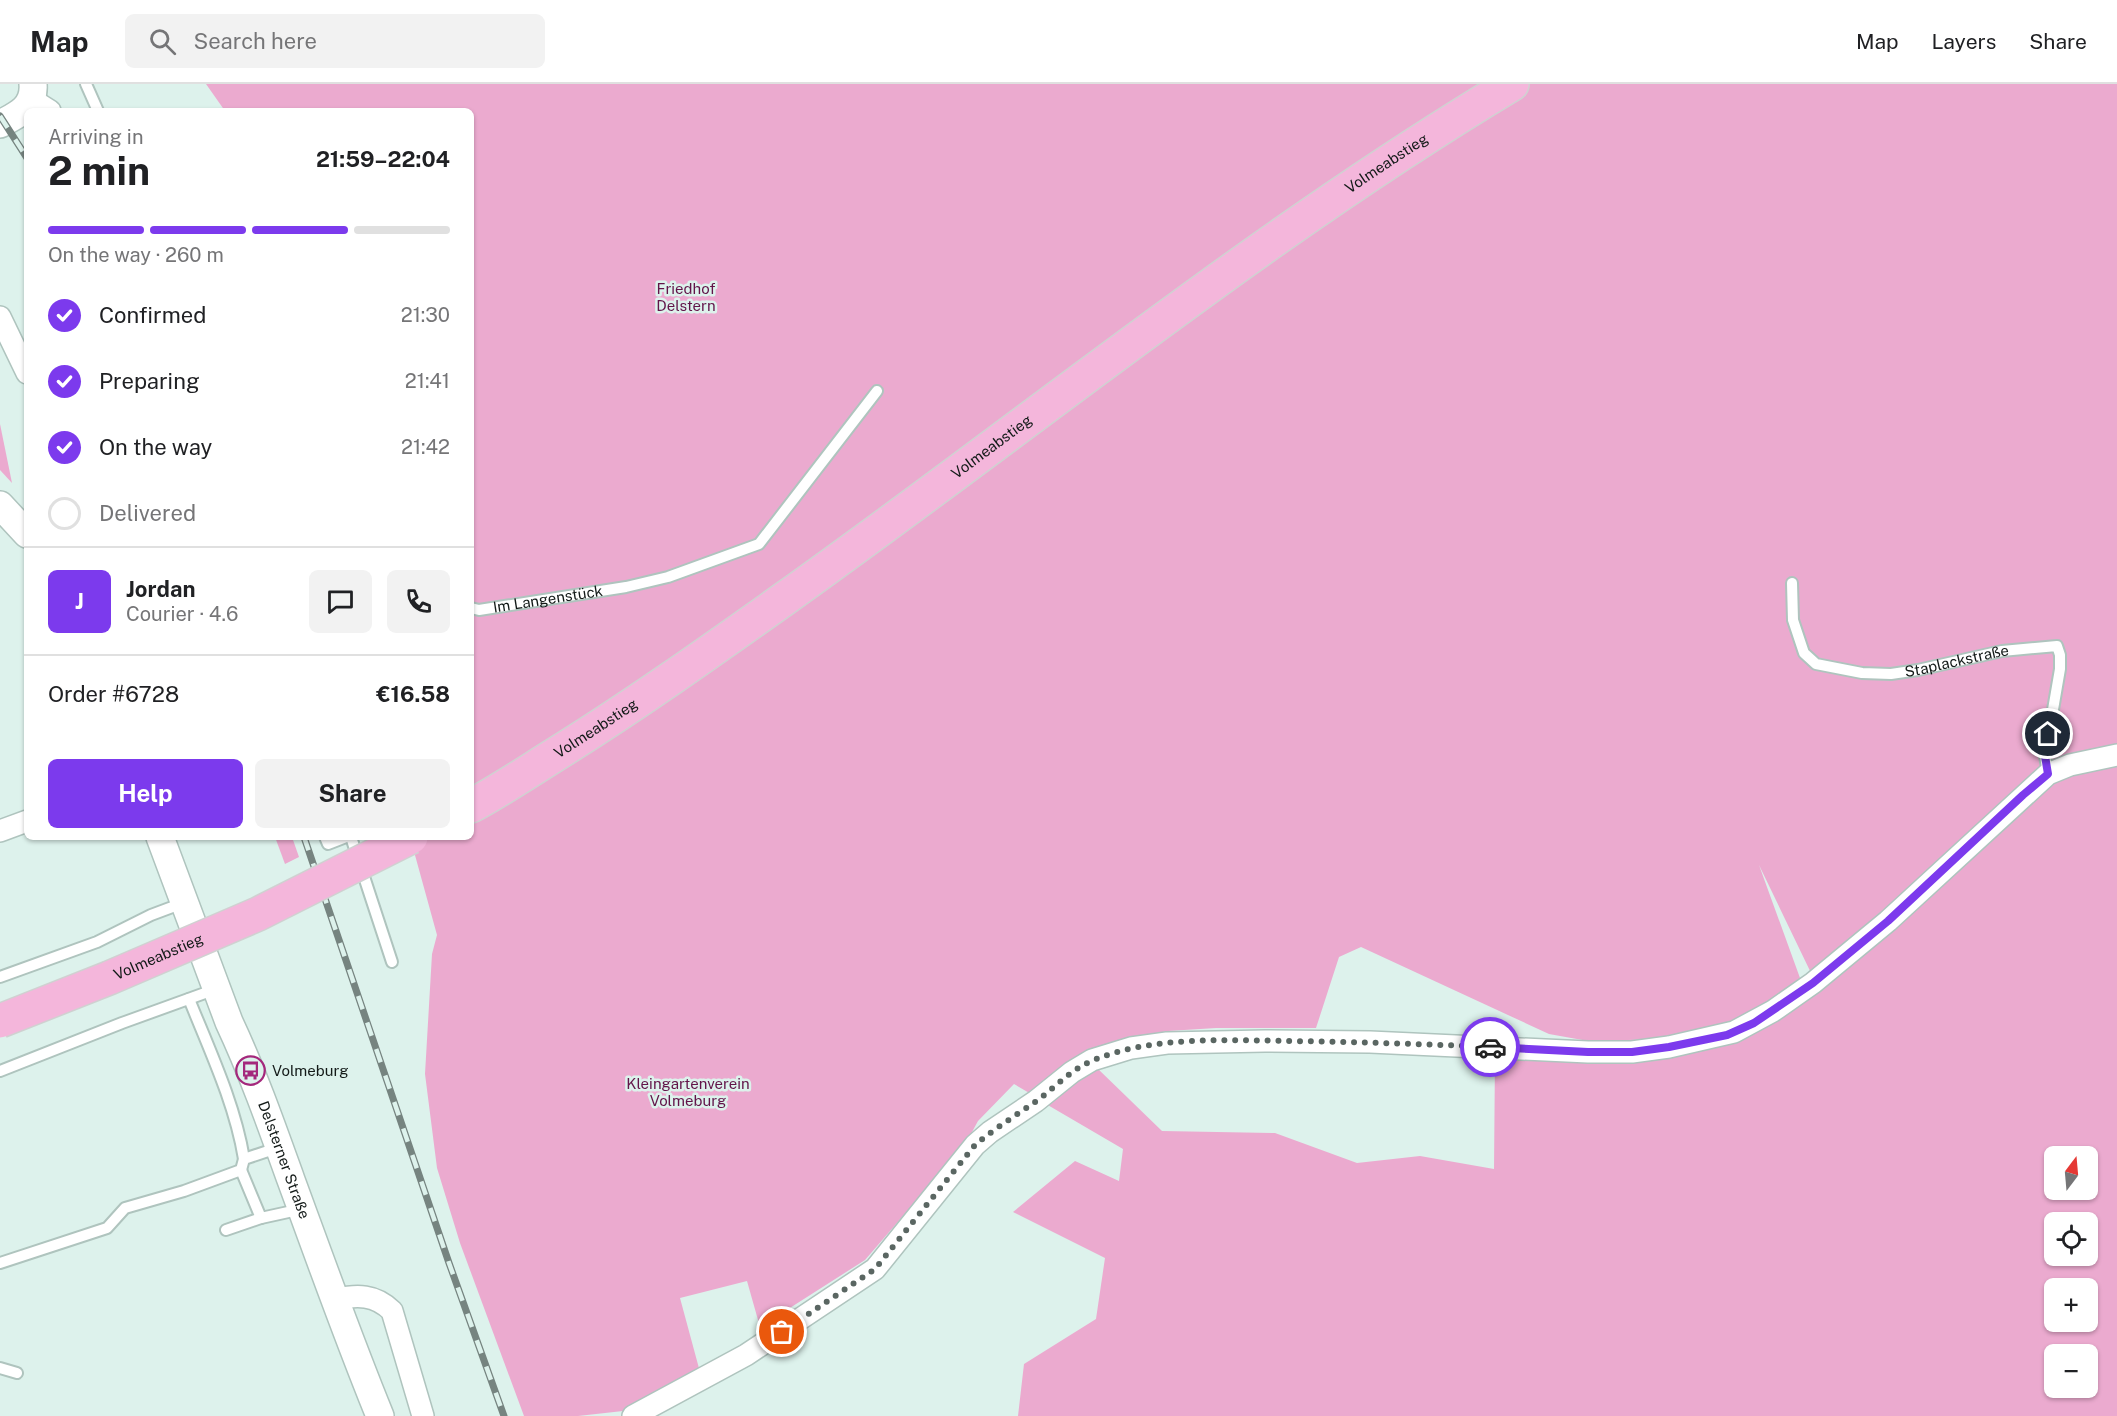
<!DOCTYPE html>
<meta charset="utf-8">
<style>
:root{--surface:#fff;--page:#f2f2f2;--text:#202124;--muted:#757577;--line:#e0e0e0;--accent:#7c3aed}
body{margin:0;font-family:"Public Sans",sans-serif;background:var(--page);color:var(--text);height:100vh;display:flex;flex-direction:column;font-size:22px;white-space:nowrap}
*{box-sizing:border-box;margin:0}
p{font-size:20px;color:var(--muted)}
.icon{flex:none;width:33px;height:33px;fill:none;stroke:currentColor;stroke-width:2;stroke-linecap:round;stroke-linejoin:round}
.map{position:relative;flex:1;overflow:hidden}
.sheet{position:absolute;left:24px;top:24px;width:450px;height:732px;display:flex;flex-direction:column;background:var(--surface);border-radius:9px;box-shadow:0 2px 4px #0004}
.sheet>*{flex:none}
.needle{width:39px;rotate:16deg}
.fabs{position:absolute;left:2044px;top:1062px;display:grid;gap:12px}
.fabs a{display:grid;place-items:center;width:54px;height:54px;border-radius:9px;background:var(--surface);box-shadow:0 2px 4px #0004;font-size:30px}
.pin{position:absolute;display:grid;place-items:center;width:51px;height:51px;color:#fff;margin:-26px;border:3px solid #fff;border-radius:50%;box-shadow:0 2px 6px #0007}
.courier{position:absolute;display:grid;place-items:center;width:60px;height:60px;margin:-30px;border:4px solid #7c3aed;border-radius:50%;background:#fff;color:#222;box-shadow:0 2px 8px #0007}
.overview em{font-style:normal;font-weight:700}
.overview div{display:flex;flex-direction:column-reverse}
.overview{display:flex;align-items:center;justify-content:space-between;height:102px;padding:0 24px}
h1{font-size:39px;font-weight:700;line-height:45px}
.bar{display:grid;grid-template-columns:repeat(4,1fr);gap:9px 6px;align-content:center;height:72px;padding:0 24px}
.bar i{height:8px;border-radius:4px;background:var(--line)}
.bar .active{background:var(--accent)}
.bar p{grid-column:span 4}
.line{display:flex;align-items:center;gap:15px;padding:0 24px;border-top:2px solid var(--line)}
.line div{flex:1}
.round{display:grid;place-items:center;flex:none;width:63px;height:63px;border-radius:9px;background:var(--page)}
ol{padding:0 24px;list-style:none}
li{display:flex;align-items:center;gap:18px;height:66px}
li p{margin-inline-start:auto}
li .icon{padding:6px;border-radius:50%;background:var(--accent);color:#fff;stroke-width:4}
li:last-child{color:var(--muted)}
li i{width:33px;height:33px;border:3px solid var(--line);border-radius:50%}
.cta{display:flex;gap:12px;margin-top:auto;padding:12px 24px}
.cta a{flex:1;height:69px;border-radius:9px;background:var(--accent);color:#fff;font-size:24px;font-weight:700;line-height:69px;text-align:center}
.cta a+a{background:var(--page);color:var(--text)}
header{display:flex;align-items:center;gap:36px;box-sizing:border-box;height:84px;padding:0 30px;background:var(--surface);border-bottom:2px solid var(--line)}
header strong{font-size:28px}
nav{display:flex;gap:33px;margin-inline-start:auto;font-size:21px}
.search{width:420px;height:54px;background:var(--page);display:flex;align-items:center;gap:15px;box-sizing:border-box;padding:0 21px;border-radius:9px;color:var(--muted);font-size:22px}
.map>svg:first-child{display:block}
.green{fill:#ebaacf;fill-rule:evenodd}
.lines{fill:none;stroke-linecap:round;stroke-linejoin:round}
.service-casing{stroke:#afc4be;stroke-width:14}
.minor-casing{stroke:#afc4be;stroke-width:24}
.tertiary-casing{stroke:#afc4be;stroke-width:30}
.primary-casing{stroke:#d0d1d1;stroke-width:36}
.service{stroke:#fff;stroke-width:10}
.minor{stroke:#fff;stroke-width:21}
.tertiary{stroke:#fff;stroke-width:27}
.primary{stroke:#f4b6db;stroke-width:33}
.rail-casing{stroke:#768480;stroke-width:7}
.rail{stroke:#ddf2ec;stroke-width:4.5;stroke-dasharray:14;stroke-linecap:butt}
.primary-bridge-casing{stroke:#d0d1d1;stroke-width:36;stroke-linecap:butt}
.primary-bridge{stroke:#f4b6db;stroke-width:33}
.done{stroke:#5a6662;stroke-width:6;stroke-dasharray:0 10.8}
.route{stroke:#7c3aed;stroke-width:8}
.labels{text-anchor:middle;stroke-width:5;stroke-linejoin:round;paint-order:stroke}
.street-label{font-size:15px;fill:#131a18;stroke:#ddf2ec}
.park-label{font-size:15px;fill:#621449;stroke:#ddf2ec}
.poi-label{font-size:15px;fill:#131a18;stroke:#ddf2ec;text-anchor:start}
</style>
<header>
<strong>Map</strong>
<div class="search"><svg class="icon" aria-label="search" viewBox="0 0 24 24"><circle cx="10" cy="10" r="6"/><path d="M15 15l6 6"/></svg>Search here</div>
<nav><a>Map</a><a>Layers</a><a>Share</a></nav>
</header>
<div class="map">
<svg width="2117" height="1332" viewBox="0 0 2117 1332">
<rect width="100%" height="100%" fill="#ddf2ec"/>
<!-- green -->
<g class="green">
<path d="M206 0H2117V1332H1018L1024 1280 1096 1235 1105 1174 1013 1128 1075 1077 1119 1097 1123 1065 1046 1020 1096 983 1162 1047 1275 1049 1357 1079 1420 1072 1494 1085 1495 972 1588 977 1672 973 1736 956 1812 891 1759 781 1800 894 1767 920 1730 942 1668 955 1588 957 1549 950 1361 863 1339 873 1316 944H1216L1168 947 1126 955 1031 1010 1014 1000 978 1037 966 1059 865 1176 760 1243 747 1197 680 1214 700 1288 632 1326 578 1332H524L460 1159 437 1084 425 990 432 870 437 851 410 753H471V27H225ZM2055 1072H2088V1106H2055ZM2055 1138H2088V1172H2055ZM2055 1204H2088V1238H2055ZM2055 1270H2088V1304H2055Z"/>
<path d="M0 340 12 399 0 386Z"/>
<path d="M275 753H292L299 773 285 780Z"/>
</g>
<g class="lines">
<defs>
<g id="service">
<path d="M86 0 98 27"/>
<path id="s1" d="M1792 499 1793 536 1804 569 1816 580 1862 589 1891 590 1918 586 2002 567 2057 562 2060 571V585L2045 672 2048 690"/>
<path id="s2" d="M471 524 479 526 626 503 668 493 759 460 877 307"/>
<path d="M325 753 328 760 346 753"/>
<path d="M351 753 392 878"/>
<path d="M0 893 97 858 151 831 183 819"/>
<path d="M189 915C210 967 235 1020 244 1075"/>
<path d="M0 987 122 939 216 905"/>
<path d="M241 1086 261 1134"/>
<path d="M226 1146 261 1134 302 1125"/>
<path d="M0 1179 107 1144 125 1124 184 1107 241 1086 244 1075 280 1063"/>
<path d="M0 1284 17 1289"/>
</g>
<g id="minor">
<path d="M31 15 50 27"/>
<path d="M0 233 27 289"/>
<path d="M0 747 27 737"/>
<path d="M336 1215C357 1211 375 1210 392 1227L423 1332"/>
<path d="M633 1332 746 1271 875 1185 975 1061 990 1048 1036 1017 1072 988 1092 976 1131 964 1167 959 1265 957 1370 958 1588 968H1632L1669 963 1734 948 1773 927 1813 899 1888 837 2048 690 2070 681 2117 671"/>
</g>
<g id="tertiary">
<path d="M0 40C18 31 35 23 33 0"/>
<path d="M0 421 27 450"/>
<path id="s3" d="M160 753 229 938C253 989 272 1043 291 1096 320 1175 348 1254 380 1332"/>
</g>
<g id="primary">
<path id="s4" d="M471 722C499 707 526 689 553 672 632 623 708 569 784 515 1026 343 1257 153 1512 0"/>
</g>
</defs>
<!-- service casing -->
<use href="#service" class="service-casing"/>
<!-- minor casing -->
<use href="#minor" class="minor-casing"/>
<!-- tertiary casing -->
<use href="#tertiary" class="tertiary-casing"/>
<!-- primary casing -->
<use href="#primary" class="primary-casing"/>
<!-- service -->
<use href="#service" class="service"/>
<!-- minor -->
<use href="#minor" class="minor"/>
<!-- tertiary -->
<use href="#tertiary" class="tertiary"/>
<!-- primary -->
<use href="#primary" class="primary"/>
<defs>
<g id="rail">
<path d="M0 32 27 74"/>
<path d="M304 753 449 1179 504 1332"/>
</g>
</defs>
<!-- rail casing -->
<use href="#rail" class="rail-casing"/>
<!-- rail -->
<use href="#rail" class="rail"/>
<defs>
<g id="primary-bridge">
<path id="s5" d="M0 937 109 894 258 830 411 753"/>
</g>
</defs>
<!-- primary-bridge casing -->
<use href="#primary-bridge" class="primary-bridge-casing"/>
<!-- primary-bridge -->
<use href="#primary-bridge" class="primary-bridge"/>
</g>
<g class="lines">
<!-- done -->
<path class="done" d="M782 1248 875 1185 975 1061C994 1045 1015 1032 1035 1018 1055 1004 1071 985 1094 976 1152 952 1226 956 1288 957 1356 958 1423 960 1490 963"/>
<!-- route -->
<path class="route" d="M1490 963 1588 968H1632L1669 963 1727 951 1754 939 1813 899 1888 837 2023 711 2048 690 2045 672 2048 650"/>
</g>
<!-- icons -->
<defs>
<symbol id="bus-ring" viewBox="-11 -11 22 22"><circle r="9.5" fill="#ddf2ec" stroke="#a4287c" stroke-width="1.5"/><path d="M-5-6H5V4H4V6H2V4H-2V6H-4V4H-5ZM-3.5-4V0h7V-4ZM-3.5 1.2v1.5H-2V1.2ZM2 1.2v1.5H3.5V1.2Z" fill="#a4287c"/></symbol>
</defs>
<g fill-rule="evenodd">
<use href="#bus-ring" x="234" y="970" width="33" height="33"/>
</g>
<g class="labels">
<!-- street labels -->
<g class="street-label">
<text dy="5" stroke="none"><textPath href="#s4" startOffset="1119">Volmeabstieg</textPath></text>
<text dy="5" stroke="none"><textPath href="#s4" startOffset="633">Volmeabstieg</textPath></text>
<text dy="5" stroke="none"><textPath href="#s2" startOffset="78">Im Langenstück</textPath></text>
<text dy="5" stroke="none"><textPath href="#s1" startOffset="231">Staplackstraße</textPath></text>
<text dy="5" stroke="none"><textPath href="#s4" startOffset="147">Volmeabstieg</textPath></text>
<text dy="5" stroke="none"><textPath href="#s5" startOffset="171">Volmeabstieg</textPath></text>
<text dy="5" stroke="none"><textPath href="#s3" startOffset="346">Delsterner Straße</textPath></text>
</g>
<!-- park labels -->
<g class="park-label">
<text x="686" y="210">Friedhof<tspan x="686" dy="17">Delstern</tspan></text>
<text x="688" y="1005">Kleingartenverein<tspan x="688" dy="17">Volmeburg</tspan></text>
</g>
<!-- poi labels -->
<g class="poi-label">
<text x="272" y="992">Volmeburg</text>
</g>
</g>
</svg>
<div class="fabs">
<a><svg class="needle" viewBox="-14 -14 28 28"><path d="M0-13l5 13h-10z" fill="#e53935"/><path d="M0 13l5-13h-10z" fill="#757577"/></svg></a>
<a><svg class="icon" aria-label="locate" viewBox="0 0 24 24"><circle cx="12" cy="12" r="6"/><path d="M12 2v4M12 18v4M2 12h4M18 12h4"/></svg></a>
<a>+</a>
<a>−</a>
</div>
<div class="pin" style="left:782px;top:1248px;background:#ea580c"><svg class="icon" aria-label="bag" viewBox="0 0 24 24"><path d="M5 8h14l-1 12H6zM9 8a3 3 0 0 1 6 0"/></svg></div>
<div class="pin" style="left:2048px;top:650px;background:#1f2937"><svg class="icon" aria-label="home" viewBox="0 0 24 24"><path d="M3 11l9-7 9 7M6 9v11h12V9"/></svg></div>
<div class="courier" style="left:1490px;top:963px"><svg class="icon" aria-label="car" viewBox="0 0 24 24"><path d="M5 17H2v-5l4-1 3-4h7l3 4 3 1v5h-3M9 17h6M6 11h13"/><circle cx="7" cy="17" r="2"/><circle cx="17" cy="17" r="2"/></svg></div>
<section class="sheet">
<div class="overview"><div><h1>2 min</h1><p>Arriving in</p></div><em>21:59–22:04</em></div>
<div class="bar"><i class="active"></i><i class="active"></i><i class="active"></i><i></i><p>On the way · 260 m</p></div>
<ol>
<li><svg class="icon" aria-label="check" viewBox="0 0 24 24"><path d="M5 12l5 5 9-10"/></svg>Confirmed<p>21:30</p></li>
<li><svg class="icon" aria-label="check" viewBox="0 0 24 24"><path d="M5 12l5 5 9-10"/></svg>Preparing<p>21:41</p></li>
<li><svg class="icon" aria-label="check" viewBox="0 0 24 24"><path d="M5 12l5 5 9-10"/></svg>On the way<p>21:42</p></li>
<li><i></i>Delivered</li>
</ol>
<div class="line" style="height:108px"><b class="round" style="background:var(--accent);color:#fff">J</b><div><b>Jordan</b><p>Courier · 4.6</p></div><a class="round"><svg class="icon" aria-label="chat" viewBox="0 0 24 24"><path d="M4 5h16v11H9l-5 4z"/></svg></a><a class="round"><svg class="icon" aria-label="phone" viewBox="0 0 24 24"><path d="M5 4h4l2 5-3 2q2 4 5 5l2-3 5 2v4C11 20 4 13 5 4z"/></svg></a></div>
<div class="line" style="height:78px"><div>Order #6728</div><b>€16.58</b></div>
<div class="cta"><a>Help</a><a>Share</a></div>
</section>
</div>
